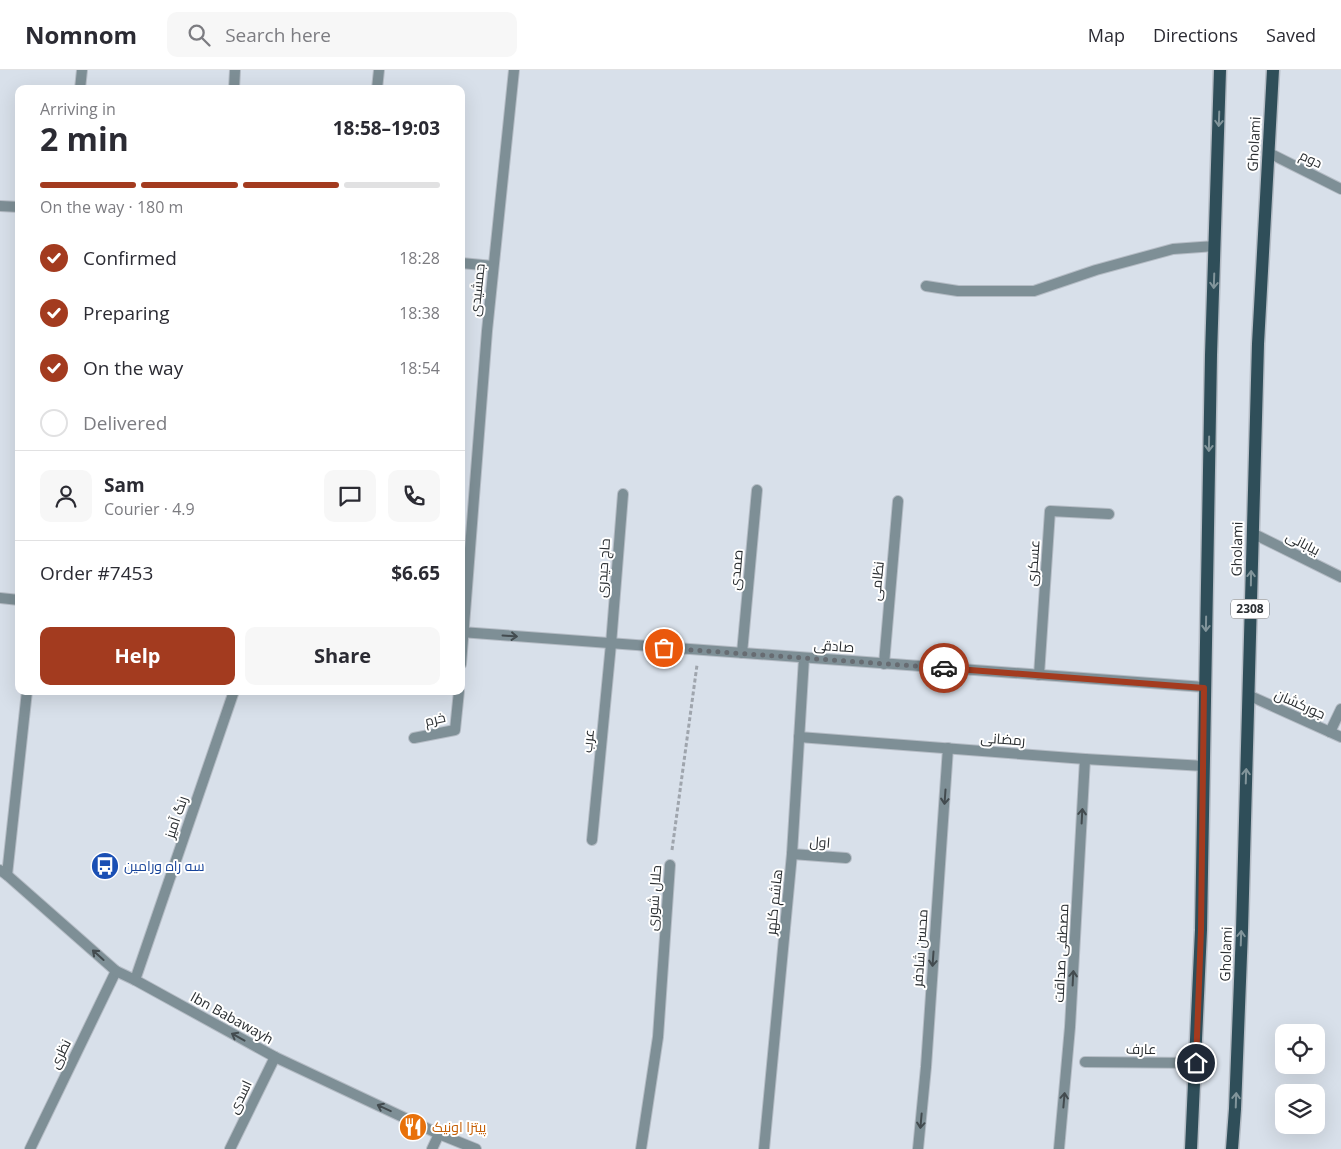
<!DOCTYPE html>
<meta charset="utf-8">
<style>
:root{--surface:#fff;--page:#f7f7f7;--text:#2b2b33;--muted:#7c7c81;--line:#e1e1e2;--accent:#a33b1f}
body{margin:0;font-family:"Open Sans",Cairo,sans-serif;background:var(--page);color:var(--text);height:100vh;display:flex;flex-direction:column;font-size:19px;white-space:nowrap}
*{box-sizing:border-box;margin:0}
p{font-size:16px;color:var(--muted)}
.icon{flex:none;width:28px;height:28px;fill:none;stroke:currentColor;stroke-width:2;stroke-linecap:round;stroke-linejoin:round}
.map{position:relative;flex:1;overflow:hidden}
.sheet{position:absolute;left:15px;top:15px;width:450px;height:610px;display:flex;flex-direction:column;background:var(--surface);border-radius:10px;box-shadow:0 5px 20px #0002}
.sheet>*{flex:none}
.tools{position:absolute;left:1275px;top:954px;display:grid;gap:10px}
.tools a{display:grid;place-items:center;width:50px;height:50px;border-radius:10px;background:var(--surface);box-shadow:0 5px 20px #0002;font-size:25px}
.pin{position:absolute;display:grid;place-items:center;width:42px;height:42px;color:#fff;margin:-21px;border:2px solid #fff;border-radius:50%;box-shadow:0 1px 5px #0007}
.courier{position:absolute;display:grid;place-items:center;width:50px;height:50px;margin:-25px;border:4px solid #a33b1f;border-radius:50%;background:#fff;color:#222;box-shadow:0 1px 6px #0007}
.headline em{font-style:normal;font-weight:700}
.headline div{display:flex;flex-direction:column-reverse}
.headline{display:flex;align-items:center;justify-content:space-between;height:85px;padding:0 25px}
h1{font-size:32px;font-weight:700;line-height:38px}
.bar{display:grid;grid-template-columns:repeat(4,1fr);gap:8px 5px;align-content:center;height:60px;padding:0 25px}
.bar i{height:6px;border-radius:4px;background:var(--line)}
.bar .selected{background:var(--accent)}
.bar p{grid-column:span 4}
.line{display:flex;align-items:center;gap:12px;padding:0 25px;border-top:1px solid var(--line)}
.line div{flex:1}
.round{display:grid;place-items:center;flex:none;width:52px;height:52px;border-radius:10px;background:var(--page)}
ol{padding:0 25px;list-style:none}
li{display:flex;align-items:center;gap:15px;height:55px}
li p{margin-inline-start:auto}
li .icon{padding:5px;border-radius:50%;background:var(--accent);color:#fff;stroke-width:4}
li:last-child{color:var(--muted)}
li i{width:28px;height:28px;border:2px solid var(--line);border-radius:50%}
.cta{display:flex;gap:10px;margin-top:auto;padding:10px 25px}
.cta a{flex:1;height:58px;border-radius:10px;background:var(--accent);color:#fff;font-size:20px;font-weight:700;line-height:58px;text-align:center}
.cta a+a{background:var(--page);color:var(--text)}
header{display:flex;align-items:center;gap:30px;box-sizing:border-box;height:70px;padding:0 25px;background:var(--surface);border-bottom:1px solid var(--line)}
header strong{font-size:24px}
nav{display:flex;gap:28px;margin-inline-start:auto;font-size:18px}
.search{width:350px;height:45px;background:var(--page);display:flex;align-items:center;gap:12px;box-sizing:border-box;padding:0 18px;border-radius:10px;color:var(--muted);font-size:19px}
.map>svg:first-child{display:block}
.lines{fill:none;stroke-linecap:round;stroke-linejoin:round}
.service-casing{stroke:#b5bcc5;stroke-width:12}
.minor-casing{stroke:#b5bcc5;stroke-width:12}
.tertiary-casing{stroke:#b5bcc5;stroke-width:12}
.primary-casing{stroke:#b5bcc5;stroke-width:15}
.path{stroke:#9fa5ad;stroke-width:3;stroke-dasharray:4 2.5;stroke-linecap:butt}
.service{stroke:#7e8f96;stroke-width:10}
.minor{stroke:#7e8f96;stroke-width:10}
.tertiary{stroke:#7e8f96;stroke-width:10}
.primary{stroke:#2f4e59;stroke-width:12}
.oneway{stroke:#82959b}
.oneway2{stroke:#434b4f}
.done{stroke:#676c72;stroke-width:5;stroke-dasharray:0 9}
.route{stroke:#a33b1f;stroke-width:6}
.labels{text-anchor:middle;stroke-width:4;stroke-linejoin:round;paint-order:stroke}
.shield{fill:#fff;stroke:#6a6d6f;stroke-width:1}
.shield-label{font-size:12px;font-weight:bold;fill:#2a2e31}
.street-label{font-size:14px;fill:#2a2e31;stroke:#fff}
.transit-label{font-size:14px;fill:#164399;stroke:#fff;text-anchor:start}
.food-label{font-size:14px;fill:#c56008;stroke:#fff;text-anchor:start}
</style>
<header>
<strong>Nomnom</strong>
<div class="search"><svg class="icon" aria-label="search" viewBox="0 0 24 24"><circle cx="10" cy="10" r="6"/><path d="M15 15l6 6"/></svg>Search here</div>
<nav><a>Map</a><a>Directions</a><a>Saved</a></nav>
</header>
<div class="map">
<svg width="1341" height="1079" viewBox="0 0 1341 1079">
<rect width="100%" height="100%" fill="#d8e0ea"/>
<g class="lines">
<defs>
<path id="service" d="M926 216 958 221H1034L1096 200 1173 179 1215 176"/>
<g id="minor">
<path d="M80 19 82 0"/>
<path d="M234 19 235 0"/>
<path d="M1269 83 1341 119"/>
<path d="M0 136 19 137"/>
<path d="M461 193 493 196"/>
<path d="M1252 463 1341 507"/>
<path d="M742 583 757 420"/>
<path d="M461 594 487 261 514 0"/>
<path d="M884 594 898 431"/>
<path d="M1039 605 1050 441 1109 444"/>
<path d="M1248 625 1341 667"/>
<path d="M1330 662 1341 639"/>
<path d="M799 667 1085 689 1204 696"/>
<path d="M414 668 455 660 459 621"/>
<path d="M592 770 611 574 623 424"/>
<path d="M792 784 846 788"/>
<path d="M7 805 27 621"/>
<path d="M1085 992 1196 993"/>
<path d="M30 1079 116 901"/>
<path d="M230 1079 275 987"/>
<path d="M432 1079 439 1064"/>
<path d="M641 1079 658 967 670 795"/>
<path d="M764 1079 792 784 804 588"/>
<path d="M918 1079 926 997 948 678"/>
<path d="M1059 1079 1070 957 1085 689"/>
</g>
<g id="tertiary">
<path d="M377 19 379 0"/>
<path d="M0 528 19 530"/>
<path d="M461 562 1204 617"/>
<path d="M0 800 7 805 116 901 135 910 275 987 439 1064 476 1079"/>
<path d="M135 910 234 621"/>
</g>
<g id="primary">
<path d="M1191 1079 1201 860 1211 285 1220 0"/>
<path d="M1232 1079 1235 1039 1242 860 1258 274 1273 0"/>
</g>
</defs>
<!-- service casing -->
<use href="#service" class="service-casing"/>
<!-- minor casing -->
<use href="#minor" class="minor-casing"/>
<!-- tertiary casing -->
<use href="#tertiary" class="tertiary-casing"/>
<!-- primary casing -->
<use href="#primary" class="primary-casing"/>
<!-- path -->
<path class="path" d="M672 780 697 595"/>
<!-- service -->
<use href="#service" class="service"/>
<!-- minor -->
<use href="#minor" class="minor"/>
<!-- tertiary -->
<use href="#tertiary" class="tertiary"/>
<!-- primary -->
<use href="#primary" class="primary"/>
</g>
<!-- one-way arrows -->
<defs><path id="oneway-shaft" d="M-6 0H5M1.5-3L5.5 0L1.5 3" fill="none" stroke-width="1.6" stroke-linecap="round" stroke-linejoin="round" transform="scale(1.25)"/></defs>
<g class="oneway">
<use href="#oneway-shaft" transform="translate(1219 49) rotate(92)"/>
<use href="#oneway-shaft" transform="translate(1214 211) rotate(92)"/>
<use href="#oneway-shaft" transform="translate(1209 374) rotate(91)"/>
<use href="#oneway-shaft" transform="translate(1251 508) rotate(-89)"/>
<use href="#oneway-shaft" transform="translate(1206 554) rotate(91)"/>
<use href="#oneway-shaft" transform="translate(1246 706) rotate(-88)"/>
<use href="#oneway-shaft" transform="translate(1241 868) rotate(-88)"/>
<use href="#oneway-shaft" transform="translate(1236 1030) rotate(-88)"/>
</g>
<g class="oneway2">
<use href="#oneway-shaft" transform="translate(510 566) rotate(4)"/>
<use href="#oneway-shaft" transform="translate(945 727) rotate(94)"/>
<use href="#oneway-shaft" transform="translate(1082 746) rotate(-87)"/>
<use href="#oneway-shaft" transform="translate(98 885) rotate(-138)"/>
<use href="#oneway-shaft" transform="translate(933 889) rotate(94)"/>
<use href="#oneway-shaft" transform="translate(1073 908) rotate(-87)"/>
<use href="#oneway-shaft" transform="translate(238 967) rotate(-151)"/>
<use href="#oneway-shaft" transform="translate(1064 1030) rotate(-85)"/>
<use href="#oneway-shaft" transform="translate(384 1038) rotate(-155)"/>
<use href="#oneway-shaft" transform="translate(921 1051) rotate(95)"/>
</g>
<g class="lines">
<!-- done -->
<path class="done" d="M664 578 944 598"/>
<!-- route -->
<path class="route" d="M944 598 1204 618 1201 860 1196 993"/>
</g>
<!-- icons -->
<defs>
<symbol id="bus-disc" viewBox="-11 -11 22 22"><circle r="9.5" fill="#1a4fb4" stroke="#fff"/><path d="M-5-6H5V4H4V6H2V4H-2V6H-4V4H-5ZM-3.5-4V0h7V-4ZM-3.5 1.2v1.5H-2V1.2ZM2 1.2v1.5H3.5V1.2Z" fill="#fff"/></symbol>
<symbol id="restaurant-disc" viewBox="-11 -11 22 22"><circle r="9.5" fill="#e8710a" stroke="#fff"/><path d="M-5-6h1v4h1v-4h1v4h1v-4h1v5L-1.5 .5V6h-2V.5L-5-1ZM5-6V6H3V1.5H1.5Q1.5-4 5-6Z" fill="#fff"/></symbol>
</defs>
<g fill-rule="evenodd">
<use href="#bus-disc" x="89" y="780" width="32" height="32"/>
<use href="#restaurant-disc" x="397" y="1041" width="32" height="32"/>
</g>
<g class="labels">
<!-- shield labels -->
<rect class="shield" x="1231" y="529.5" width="38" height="19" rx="4"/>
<g class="shield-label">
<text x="1250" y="543">2308</text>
</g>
<!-- street labels -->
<g class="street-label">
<text transform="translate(1254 74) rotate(-87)" y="5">Gholami</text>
<text transform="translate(1311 89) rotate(26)" y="5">دوم</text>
<text transform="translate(477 220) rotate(-84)" y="5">جمشیدی</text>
<text transform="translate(1303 473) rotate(27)" y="5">بیابانی</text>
<text transform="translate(1237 479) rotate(-89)" y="5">Gholami</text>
<text transform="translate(1033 493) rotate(-86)" y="5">عسکری</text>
<text transform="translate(603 498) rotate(-86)" y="5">حاج حیدری</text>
<text transform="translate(736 500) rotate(-85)" y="5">صمدی</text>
<text transform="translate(877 511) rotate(-85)" y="5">نظامی</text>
<text transform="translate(834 576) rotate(4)" y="5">صادقی</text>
<text transform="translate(1300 634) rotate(24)" y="5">جورکشان</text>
<text transform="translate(435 649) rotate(-13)" y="5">خرم</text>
<text transform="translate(1003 669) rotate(4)" y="5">رمضانی</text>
<text transform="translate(588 671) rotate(-84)" y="5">عرب</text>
<text transform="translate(176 747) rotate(-71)" y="5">رنگ آمیز</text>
<text transform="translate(820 772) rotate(4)" y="5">اول</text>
<text transform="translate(654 828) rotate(-86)" y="5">حلال شوری</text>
<text transform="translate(774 832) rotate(-84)" y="5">هاشم کلهر</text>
<text transform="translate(920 878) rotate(-86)" y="5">محسن شادفر</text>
<text transform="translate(1061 883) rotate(-87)" y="5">مصطفی صداقت</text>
<text transform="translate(1226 884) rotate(-88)" y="5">Gholami</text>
<text transform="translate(232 948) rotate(29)" y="5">Ibn Babawayh</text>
<text transform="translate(1141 979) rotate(1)" y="5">عارف</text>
<text transform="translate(60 984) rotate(-64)" y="5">نظری</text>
<text transform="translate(240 1027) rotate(-64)" y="5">اسدی</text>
</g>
<!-- transit labels -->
<g class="transit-label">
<text x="124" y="801">سه راه ورامین</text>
</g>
<!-- food labels -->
<g class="food-label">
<text x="432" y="1062">پیتزا اونیک</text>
</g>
</g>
</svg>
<div class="tools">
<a><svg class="icon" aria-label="locate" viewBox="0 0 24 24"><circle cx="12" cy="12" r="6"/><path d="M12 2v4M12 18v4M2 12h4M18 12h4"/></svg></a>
<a><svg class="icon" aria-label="layers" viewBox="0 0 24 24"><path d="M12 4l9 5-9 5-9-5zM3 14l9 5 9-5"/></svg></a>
</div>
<div class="pin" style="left:664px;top:578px;background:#ea580c"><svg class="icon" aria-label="bag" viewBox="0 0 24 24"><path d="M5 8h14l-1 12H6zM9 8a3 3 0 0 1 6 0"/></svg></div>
<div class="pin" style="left:1196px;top:993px;background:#1f2937"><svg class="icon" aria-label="home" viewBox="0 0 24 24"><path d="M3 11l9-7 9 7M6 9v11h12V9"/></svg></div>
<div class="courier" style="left:944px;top:598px"><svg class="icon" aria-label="car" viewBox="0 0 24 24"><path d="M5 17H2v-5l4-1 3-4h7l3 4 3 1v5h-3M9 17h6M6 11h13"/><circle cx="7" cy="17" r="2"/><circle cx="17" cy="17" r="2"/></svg></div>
<section class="sheet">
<div class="headline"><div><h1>2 min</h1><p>Arriving in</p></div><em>18:58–19:03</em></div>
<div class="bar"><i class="selected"></i><i class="selected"></i><i class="selected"></i><i></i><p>On the way · 180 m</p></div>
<ol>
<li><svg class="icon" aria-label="check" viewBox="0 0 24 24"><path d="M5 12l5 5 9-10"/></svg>Confirmed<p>18:28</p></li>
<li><svg class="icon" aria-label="check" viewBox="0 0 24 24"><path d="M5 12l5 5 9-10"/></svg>Preparing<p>18:38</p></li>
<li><svg class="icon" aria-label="check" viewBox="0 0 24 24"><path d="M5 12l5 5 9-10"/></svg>On the way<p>18:54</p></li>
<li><i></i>Delivered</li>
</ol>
<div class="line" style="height:90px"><a class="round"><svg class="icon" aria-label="person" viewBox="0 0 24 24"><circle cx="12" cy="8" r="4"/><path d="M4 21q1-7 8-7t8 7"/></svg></a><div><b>Sam</b><p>Courier · 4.9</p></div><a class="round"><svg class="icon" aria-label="chat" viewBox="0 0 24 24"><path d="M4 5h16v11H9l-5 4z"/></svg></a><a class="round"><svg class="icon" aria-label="phone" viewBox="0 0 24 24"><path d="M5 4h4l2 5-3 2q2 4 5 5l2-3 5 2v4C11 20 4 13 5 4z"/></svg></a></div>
<div class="line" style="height:65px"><div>Order #7453</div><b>$6.65</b></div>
<div class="cta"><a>Help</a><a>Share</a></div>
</section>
</div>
